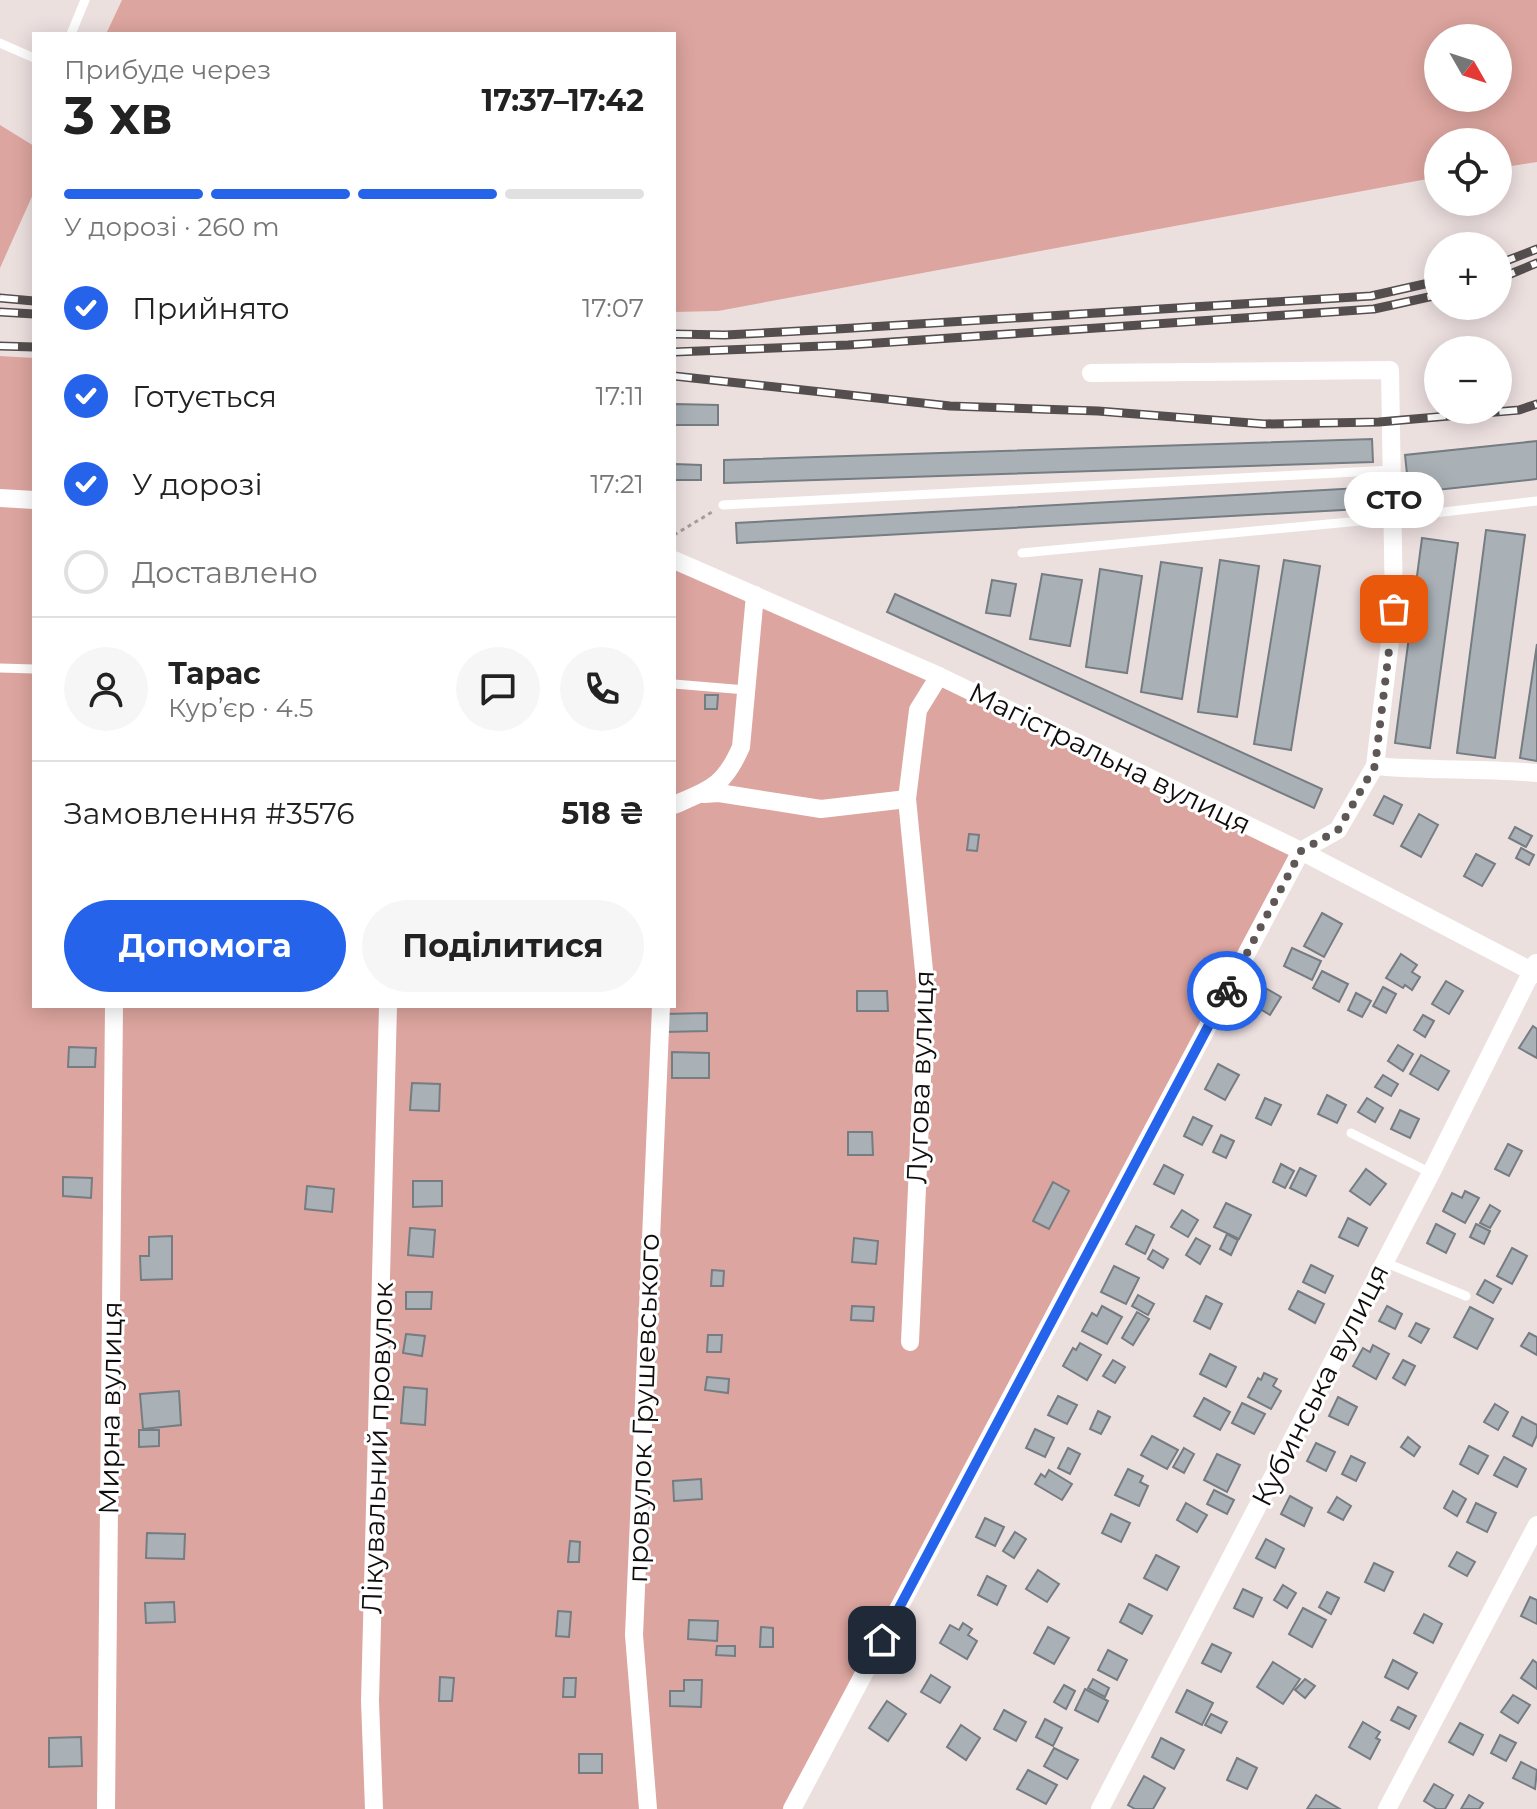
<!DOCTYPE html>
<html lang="uk">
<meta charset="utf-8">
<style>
:root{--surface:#fff;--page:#f6f6f6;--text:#222;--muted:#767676;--line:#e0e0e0;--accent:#2563eb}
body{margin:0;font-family:Montserrat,sans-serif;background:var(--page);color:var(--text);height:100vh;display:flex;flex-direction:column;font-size:30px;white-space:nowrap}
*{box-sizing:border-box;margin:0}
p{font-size:26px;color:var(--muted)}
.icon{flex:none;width:44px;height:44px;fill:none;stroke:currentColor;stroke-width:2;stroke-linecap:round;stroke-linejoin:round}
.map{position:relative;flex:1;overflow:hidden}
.drawer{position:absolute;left:32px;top:32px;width:644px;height:976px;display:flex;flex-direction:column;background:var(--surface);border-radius:0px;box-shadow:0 4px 20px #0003}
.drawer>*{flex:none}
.needle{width:52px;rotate:129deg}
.tools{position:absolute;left:1424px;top:24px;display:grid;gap:16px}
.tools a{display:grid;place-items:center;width:88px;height:88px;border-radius:50%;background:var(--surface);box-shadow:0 4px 20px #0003;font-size:40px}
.pin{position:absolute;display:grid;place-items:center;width:68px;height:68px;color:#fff;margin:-34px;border-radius:16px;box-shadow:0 4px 12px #0006}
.courier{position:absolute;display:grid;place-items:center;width:80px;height:80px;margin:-40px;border:6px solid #2563eb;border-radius:50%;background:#fff;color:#222;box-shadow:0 2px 10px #0007}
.bubble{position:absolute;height:56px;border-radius:28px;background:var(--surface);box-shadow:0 4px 20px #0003;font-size:26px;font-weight:700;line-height:56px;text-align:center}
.overview em{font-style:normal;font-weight:700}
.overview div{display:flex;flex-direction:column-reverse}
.overview{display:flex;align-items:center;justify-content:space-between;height:136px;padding:0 32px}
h1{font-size:52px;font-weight:700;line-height:60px}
.bar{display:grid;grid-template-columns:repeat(4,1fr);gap:12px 8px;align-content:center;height:96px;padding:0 32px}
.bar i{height:10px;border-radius:6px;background:var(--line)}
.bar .selected{background:var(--accent)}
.bar p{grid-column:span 4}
.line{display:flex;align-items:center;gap:20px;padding:0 32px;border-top:2px solid var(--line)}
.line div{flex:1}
.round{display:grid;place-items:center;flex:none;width:84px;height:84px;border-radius:42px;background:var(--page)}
ol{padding:0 32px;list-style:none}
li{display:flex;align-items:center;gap:24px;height:88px}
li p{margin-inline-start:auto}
li .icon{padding:8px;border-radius:50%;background:var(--accent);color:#fff;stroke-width:4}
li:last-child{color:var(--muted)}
li i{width:44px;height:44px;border:4px solid var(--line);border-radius:50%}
.cta{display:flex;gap:16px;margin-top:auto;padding:16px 32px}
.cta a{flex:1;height:92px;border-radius:48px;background:var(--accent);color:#fff;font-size:32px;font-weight:700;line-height:92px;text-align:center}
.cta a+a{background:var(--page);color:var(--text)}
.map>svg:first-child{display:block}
.green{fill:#dda59f;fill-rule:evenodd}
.building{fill:#a9b1b7;stroke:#757c82;stroke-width:2}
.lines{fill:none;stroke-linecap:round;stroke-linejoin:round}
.path{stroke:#a69c9c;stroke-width:3;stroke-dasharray:4 4;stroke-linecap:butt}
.lane{stroke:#fff;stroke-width:9}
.street{stroke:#fff;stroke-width:18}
.rail-casing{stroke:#544e4e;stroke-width:9}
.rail{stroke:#fff;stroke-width:6;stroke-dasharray:18;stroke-linecap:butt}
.done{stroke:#5e5756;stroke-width:8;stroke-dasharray:0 14.4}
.route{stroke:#2563eb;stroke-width:10}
.labels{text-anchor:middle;stroke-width:6;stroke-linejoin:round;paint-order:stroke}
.street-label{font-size:28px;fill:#110d0d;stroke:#fff}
</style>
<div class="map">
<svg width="1537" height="1809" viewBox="0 0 1537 1809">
<rect width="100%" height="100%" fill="#ece0df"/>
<!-- green -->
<g class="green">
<path d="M122 0H1537V162L1498 168V142H1438V177L718 311 674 312V34H106ZM1438 38H1498V98H1438Z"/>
<path d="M0 125 34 146V192L0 268Z"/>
<path d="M0 356 34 358V1006H674V560L1301 851 792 1809H0Z"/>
</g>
<!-- building -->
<g class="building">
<path d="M674 404 718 405V425H674Z"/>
<path d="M1372 439 1373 462 724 483V460Z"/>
<path d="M1537 441V479L1409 493 1405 455Z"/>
<path d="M674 464 701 465V480H674Z"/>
<path d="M1378 487 1379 508 737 543 736 523Z"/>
<path d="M1486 530 1525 535 1495 758 1457 753Z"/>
<path d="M1422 538 1458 543 1430 748 1395 743Z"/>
<path d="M1220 560 1259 566 1237 717 1198 712Z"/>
<path d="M1284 560 1320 566 1291 750 1254 744Z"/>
<path d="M1161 562 1202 568 1182 699 1141 692Z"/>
<path d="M1100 569 1142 576 1127 673 1086 667Z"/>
<path d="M1042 574 1082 580 1070 646 1030 639Z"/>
<path d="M992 580 1016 584 1010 616 986 613Z"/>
<path d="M895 594 1322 789 1314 808 887 612Z"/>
<path d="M1537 644V761L1520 758Z"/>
<path d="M705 695H718L717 709H705Z"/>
<path d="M1384 796 1402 805 1393 824 1374 815Z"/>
<path d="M1419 814 1438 825 1421 857 1401 846Z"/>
<path d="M1515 827 1532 836 1526 847 1509 838Z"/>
<path d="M969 834 979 835 977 851 967 850Z"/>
<path d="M1521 848 1534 855 1529 865 1516 858Z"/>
<path d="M1476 854 1495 864 1482 886 1464 876Z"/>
<path d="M1322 913 1342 924 1324 957 1304 946Z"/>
<path d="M1292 948 1321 961 1312 980 1284 966Z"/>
<path d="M1401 954 1417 965 1412 972 1420 977 1412 990 1405 985 1403 988 1386 978Z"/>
<path d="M1322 971 1348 984 1339 1002 1313 988Z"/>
<path d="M1446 981 1463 991 1449 1014 1432 1004Z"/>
<path d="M1262 986 1281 997 1270 1015 1252 1004Z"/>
<path d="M1383 987 1396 994 1386 1013 1373 1006Z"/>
<path d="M857 991H887L888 1011H857Z"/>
<path d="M1356 993 1371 1001 1362 1017 1348 1010Z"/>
<path d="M707 1013V1031L664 1032V1014Z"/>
<path d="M1423 1015 1434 1021 1425 1037 1414 1030Z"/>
<path d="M1533 1026 1537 1029V1058L1519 1048Z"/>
<path d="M1398 1045 1413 1054 1403 1071 1388 1061Z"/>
<path d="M69 1047 96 1048 95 1067H68Z"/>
<path d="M672 1052 709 1053V1078H672Z"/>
<path d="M1421 1055 1449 1071 1438 1090 1410 1074Z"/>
<path d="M1218 1064 1239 1075 1225 1100 1205 1089Z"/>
<path d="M1383 1075 1398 1084 1391 1096 1375 1087Z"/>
<path d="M412 1083 440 1084 439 1111 410 1110Z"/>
<path d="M1327 1095 1346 1105 1337 1123 1318 1114Z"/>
<path d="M1265 1098 1281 1105 1271 1125 1256 1118Z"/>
<path d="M1367 1098 1383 1108 1375 1122 1358 1112Z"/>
<path d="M1400 1110 1419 1119 1410 1138 1391 1129Z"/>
<path d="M1193 1117 1212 1126 1202 1145 1184 1136Z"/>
<path d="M848 1132H872L873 1155H848Z"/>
<path d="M1221 1135 1234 1141 1226 1158 1213 1152Z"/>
<path d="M1508 1144 1522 1151 1509 1176 1495 1169Z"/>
<path d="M1281 1164 1294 1171 1285 1188 1273 1182Z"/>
<path d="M1164 1165 1183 1175 1174 1194 1154 1184Z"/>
<path d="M1300 1168 1316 1176 1306 1196 1290 1188Z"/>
<path d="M1366 1169 1386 1184 1370 1205 1350 1191Z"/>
<path d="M63 1177 92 1178 91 1198 63 1196Z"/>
<path d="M413 1181H442V1206L413 1207Z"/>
<path d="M1053 1182 1069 1191 1049 1229 1033 1221Z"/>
<path d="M307 1186 334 1189 332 1212 305 1209Z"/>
<path d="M1465 1191 1479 1198 1465 1223 1443 1211 1452 1193 1462 1198Z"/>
<path d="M1226 1203 1251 1215 1239 1239 1214 1227Z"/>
<path d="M1490 1205 1500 1211 1490 1228 1480 1223Z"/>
<path d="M1182 1210 1198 1220 1188 1237 1171 1227Z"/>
<path d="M1348 1218 1367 1228 1358 1246 1339 1237Z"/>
<path d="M1436 1224 1455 1234 1446 1253 1427 1243Z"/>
<path d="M1476 1224 1490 1231 1484 1244 1470 1237Z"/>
<path d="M1136 1226 1154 1235 1145 1254 1126 1244Z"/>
<path d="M410 1228 435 1230 433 1257 408 1255Z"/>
<path d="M1227 1234 1238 1240 1231 1255 1220 1249Z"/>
<path d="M172 1236V1279L141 1280 140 1256H149V1237Z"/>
<path d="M854 1238 878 1241 876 1264 852 1262Z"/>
<path d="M1196 1238 1210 1246 1200 1264 1186 1255Z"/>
<path d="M1512 1248 1527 1256 1512 1284 1497 1276Z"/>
<path d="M1153 1250 1168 1259 1163 1268 1148 1259Z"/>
<path d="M1311 1265 1333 1276 1325 1293 1303 1282Z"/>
<path d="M1114 1266 1139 1278 1126 1304 1101 1292Z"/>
<path d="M712 1270 724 1271 723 1286H711Z"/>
<path d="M1485 1280 1501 1289 1493 1303 1477 1294Z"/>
<path d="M1298 1291 1324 1304 1315 1323 1289 1309Z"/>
<path d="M406 1292H432L431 1309H406Z"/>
<path d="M1138 1295 1154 1304 1148 1315 1132 1306Z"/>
<path d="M1206 1296 1222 1304 1210 1329 1194 1321Z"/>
<path d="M852 1306 874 1307 873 1321 851 1320Z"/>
<path d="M1102 1306 1122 1317 1107 1344 1082 1331 1092 1313 1097 1316Z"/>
<path d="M1387 1306 1402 1314 1395 1329 1379 1321Z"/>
<path d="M1470 1307 1493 1319 1477 1349 1454 1337Z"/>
<path d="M1137 1312 1149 1319 1133 1345 1122 1338Z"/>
<path d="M1416 1323 1429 1329 1421 1343 1409 1336Z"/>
<path d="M1529 1333 1537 1337V1355L1521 1346Z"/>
<path d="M406 1334 425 1336 422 1356 403 1353Z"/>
<path d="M708 1335H722L721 1352H707Z"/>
<path d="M1080 1343 1101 1355 1087 1380 1063 1366 1073 1348 1076 1350Z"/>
<path d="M1373 1345 1389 1354 1376 1379 1353 1366 1363 1348 1370 1352Z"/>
<path d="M1210 1354 1236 1367 1226 1387 1200 1374Z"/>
<path d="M1113 1360 1125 1367 1115 1383 1103 1376Z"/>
<path d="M1403 1360 1415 1366 1405 1385 1393 1378Z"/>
<path d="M1264 1373 1277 1379 1273 1386 1281 1391 1271 1409 1248 1397 1258 1378 1261 1380Z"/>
<path d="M707 1377 729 1379 728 1393 705 1390Z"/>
<path d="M404 1387 427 1389 425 1425 401 1423Z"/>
<path d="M179 1391 181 1425 143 1429 140 1394Z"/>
<path d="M1058 1396 1077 1405 1067 1424 1048 1415Z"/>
<path d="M1338 1397 1357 1407 1348 1425 1329 1416Z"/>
<path d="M1204 1398 1230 1412 1220 1430 1194 1416Z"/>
<path d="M1242 1403 1265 1414 1254 1434 1232 1423Z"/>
<path d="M1495 1404 1508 1412 1498 1430 1484 1422Z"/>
<path d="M1098 1411 1110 1417 1101 1434 1090 1429Z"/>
<path d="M1522 1417 1537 1425V1435L1532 1446 1513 1436Z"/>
<path d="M1035 1429 1054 1438 1045 1457 1026 1448Z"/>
<path d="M139 1430H159V1446L139 1447Z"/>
<path d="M1152 1436 1178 1450 1167 1469 1141 1455Z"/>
<path d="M1408 1437 1420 1447 1414 1456 1401 1447Z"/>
<path d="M1316 1443 1335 1452 1326 1471 1307 1461Z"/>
<path d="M1469 1446 1488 1456 1478 1474 1460 1464Z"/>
<path d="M1068 1448 1080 1454 1070 1474 1058 1468Z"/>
<path d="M1184 1448 1194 1454 1184 1473 1173 1467Z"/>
<path d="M1217 1454 1240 1465 1227 1492 1204 1480Z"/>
<path d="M1351 1456 1365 1463 1356 1481 1342 1474Z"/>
<path d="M1504 1457 1526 1469 1517 1487 1494 1475Z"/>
<path d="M1128 1469 1143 1476 1140 1482 1148 1486 1139 1506 1115 1495Z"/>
<path d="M1049 1470 1072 1484 1062 1500 1035 1484 1041 1474 1045 1477Z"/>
<path d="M701 1479 702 1499 674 1501 673 1481Z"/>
<path d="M1214 1490 1234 1500 1227 1514 1207 1504Z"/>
<path d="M1453 1491 1466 1499 1457 1516 1444 1508Z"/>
<path d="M1290 1496 1312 1508 1304 1526 1281 1514Z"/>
<path d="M1337 1497 1351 1506 1343 1520 1328 1512Z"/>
<path d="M1186 1503 1207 1515 1197 1532 1177 1520Z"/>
<path d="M1476 1503 1496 1513 1487 1532 1467 1522Z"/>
<path d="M1111 1514 1130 1523 1121 1542 1102 1533Z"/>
<path d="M985 1518 1004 1527 995 1546 976 1537Z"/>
<path d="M1015 1532 1026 1539 1014 1558 1003 1551Z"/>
<path d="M147 1533 185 1534 184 1559 146 1558Z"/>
<path d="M1266 1539 1284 1549 1275 1568 1256 1558Z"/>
<path d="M570 1541 580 1542 579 1562H568Z"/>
<path d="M1457 1552 1475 1562 1467 1576 1449 1566Z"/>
<path d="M1156 1555 1179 1567 1167 1590 1144 1578Z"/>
<path d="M1374 1563 1393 1572 1384 1591 1365 1582Z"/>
<path d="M1038 1570 1059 1584 1047 1602 1026 1589Z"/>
<path d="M987 1576 1006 1586 997 1605 978 1595Z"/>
<path d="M1283 1585 1296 1593 1287 1608 1274 1600Z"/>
<path d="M1243 1589 1262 1598 1253 1617 1234 1608Z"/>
<path d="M1327 1592 1339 1598 1331 1614 1319 1607Z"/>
<path d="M1530 1597 1537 1600V1624L1521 1616Z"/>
<path d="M174 1602 175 1622 146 1623 145 1603Z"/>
<path d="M1129 1604 1152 1616 1142 1634 1120 1622Z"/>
<path d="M1303 1608 1326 1620 1312 1647 1289 1634Z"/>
<path d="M558 1611 571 1612 569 1637 556 1636Z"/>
<path d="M1424 1614 1442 1624 1433 1643 1414 1633Z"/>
<path d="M689 1620 718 1621 717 1641 688 1639Z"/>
<path d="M963 1623 972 1629 968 1635 977 1641 967 1659 940 1643 950 1625 959 1630Z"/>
<path d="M761 1627 773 1628V1647H760Z"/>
<path d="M1048 1627 1069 1638 1054 1664 1034 1653Z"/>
<path d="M1212 1644 1231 1653 1221 1672 1202 1663Z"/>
<path d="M717 1646H735V1656L716 1655Z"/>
<path d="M1108 1650 1127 1660 1117 1680 1098 1670Z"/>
<path d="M1393 1660 1417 1673 1408 1689 1385 1677Z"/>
<path d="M1533 1660 1537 1663V1689L1521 1678Z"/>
<path d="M1273 1662 1300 1679 1283 1704 1257 1687Z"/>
<path d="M931 1675 950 1687 940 1703 921 1692Z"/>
<path d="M440 1677 454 1678 452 1701H439Z"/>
<path d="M564 1678H576L575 1697H563Z"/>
<path d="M1093 1679 1109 1688 1105 1697 1088 1688Z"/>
<path d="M1305 1679 1315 1686 1305 1698 1295 1690Z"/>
<path d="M684 1680H702L701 1707 670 1706V1691H684Z"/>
<path d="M1064 1685 1075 1691 1066 1709 1054 1702Z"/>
<path d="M1085 1689 1108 1701 1098 1722 1075 1710Z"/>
<path d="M1187 1690 1213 1703 1202 1725 1176 1712Z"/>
<path d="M1513 1695 1530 1705 1518 1723 1501 1712Z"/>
<path d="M887 1701 906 1714 888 1741 869 1728Z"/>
<path d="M1398 1707 1416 1716 1409 1729 1391 1720Z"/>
<path d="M1004 1710 1026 1722 1016 1741 994 1729Z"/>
<path d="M1211 1714 1227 1722 1221 1733 1205 1725Z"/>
<path d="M1045 1719 1062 1728 1053 1746 1036 1737Z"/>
<path d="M1363 1722 1380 1732 1376 1738 1380 1740 1370 1759 1349 1747Z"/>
<path d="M1460 1723 1483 1735 1473 1755 1449 1742Z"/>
<path d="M961 1725 980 1738 966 1760 947 1747Z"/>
<path d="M1500 1735 1516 1743 1506 1761 1491 1753Z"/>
<path d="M81 1737 82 1766 49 1767V1738Z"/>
<path d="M1161 1738 1184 1750 1174 1769 1152 1757Z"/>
<path d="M1054 1748 1078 1760 1067 1779 1044 1766Z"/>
<rect x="579" y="1754" width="23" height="19"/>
<path d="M1237 1758 1257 1768 1247 1789 1227 1780Z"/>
<path d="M1521 1762 1537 1770 1535 1789 1513 1778Z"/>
<path d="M1028 1770 1057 1785 1046 1804 1017 1789Z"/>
<path d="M1144 1776 1165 1788 1153 1809H1135L1128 1805Z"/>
<path d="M1434 1784 1453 1795 1445 1809H1437L1424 1801Z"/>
<path d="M1316 1795 1340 1809H1307Z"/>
<path d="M1469 1795 1483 1803 1479 1809H1461Z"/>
</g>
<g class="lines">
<!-- path -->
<path class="path" d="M674 535 712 512"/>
<!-- lane -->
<g class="lane">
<path d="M71 34 85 0"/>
<path d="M0 43 34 58"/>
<path d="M723 505 1392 470"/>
<path d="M1022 553 1392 518 1537 501"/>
<path d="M0 668 34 669"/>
<path d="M674 684 746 690"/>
<path d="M1351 1133 1431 1173"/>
<path d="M1384 1262 1466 1296"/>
</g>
<!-- street -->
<g class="street">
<path d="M1091 373 1390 370 1394 609 1375 766 1338 830 1301 851"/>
<path d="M0 498 34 500"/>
<path d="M674 560 939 676 1301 851 1537 974"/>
<path d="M1375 766C1429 771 1483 768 1537 773"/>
<path d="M704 794 719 793 821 809 907 799"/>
<path d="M674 805C711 789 724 786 741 747L755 595"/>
<path d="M910 1342 926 991 907 799 918 710 939 676"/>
<path d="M106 1809 114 1006"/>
<path d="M374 1809 370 1701 388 1006"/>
<path d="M648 1809 634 1635 661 1006"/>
<path d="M792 1809 1301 851"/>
<path d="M1100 1809 1431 1173 1536 963"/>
<path d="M1387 1809 1537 1525"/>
</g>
<defs>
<g id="rail">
<path d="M1498 264 1537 249"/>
<path d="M1498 279 1537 263"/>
<path d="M0 298 34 301"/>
<path d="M0 312 34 314"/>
<path d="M674 334 725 335 837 329 1371 296 1438 281"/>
<path d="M0 346 34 347"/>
<path d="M674 352 848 345 1374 309 1438 295"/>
<path d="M674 376 950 406 1098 411 1264 424 1379 422 1519 410 1537 404"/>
</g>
</defs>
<!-- rail casing -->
<use href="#rail" class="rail-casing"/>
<!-- rail -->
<use href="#rail" class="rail"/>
</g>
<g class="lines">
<!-- done -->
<path class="done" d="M1227 991 1301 851 1338 830 1375 766 1394 609"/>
<!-- route -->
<path class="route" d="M882 1640 1227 991"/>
</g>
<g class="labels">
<!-- street labels -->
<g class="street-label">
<text transform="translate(1110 758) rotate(26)" y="10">Магістральна вулиця</text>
<text transform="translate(920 1077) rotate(-88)" y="10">Лугова вулиця</text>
<text transform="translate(1320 1385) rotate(-63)" y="10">Кубинська вулиця</text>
<text transform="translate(110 1408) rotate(-89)" y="10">Мирна вулиця</text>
<text transform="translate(643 1408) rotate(-88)" y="10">провулок Грушевського</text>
<text transform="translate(377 1448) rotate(-88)" y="10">Лікувальний провулок</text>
</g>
</g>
</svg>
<div class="tools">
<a><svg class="needle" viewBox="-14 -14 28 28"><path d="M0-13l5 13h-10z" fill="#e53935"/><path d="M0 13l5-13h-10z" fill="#767676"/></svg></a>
<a><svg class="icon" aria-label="locate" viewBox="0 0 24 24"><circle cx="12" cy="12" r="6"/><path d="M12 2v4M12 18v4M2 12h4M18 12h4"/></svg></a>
<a>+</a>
<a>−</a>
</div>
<div class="pin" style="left:1394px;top:609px;background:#ea580c"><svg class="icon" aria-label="bag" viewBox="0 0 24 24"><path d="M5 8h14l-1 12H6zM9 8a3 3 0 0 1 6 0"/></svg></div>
<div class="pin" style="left:882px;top:1640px;background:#1f2937"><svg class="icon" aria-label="home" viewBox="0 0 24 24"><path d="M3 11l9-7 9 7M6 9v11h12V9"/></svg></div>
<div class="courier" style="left:1227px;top:991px"><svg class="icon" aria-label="bike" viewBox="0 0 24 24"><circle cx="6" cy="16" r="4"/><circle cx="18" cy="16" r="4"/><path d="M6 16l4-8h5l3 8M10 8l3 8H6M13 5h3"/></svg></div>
<div class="bubble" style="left:1344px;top:472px;width:100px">СТО</div>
<section class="drawer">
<div class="overview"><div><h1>3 хв</h1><p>Прибуде через</p></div><em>17:37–17:42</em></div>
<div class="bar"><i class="selected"></i><i class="selected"></i><i class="selected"></i><i></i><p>У дорозі · 260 m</p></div>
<ol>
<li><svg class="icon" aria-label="check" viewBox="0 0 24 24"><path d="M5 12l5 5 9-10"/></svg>Прийнято<p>17:07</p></li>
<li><svg class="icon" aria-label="check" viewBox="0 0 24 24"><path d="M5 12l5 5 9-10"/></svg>Готується<p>17:11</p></li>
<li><svg class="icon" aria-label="check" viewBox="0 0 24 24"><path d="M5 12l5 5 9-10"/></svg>У дорозі<p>17:21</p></li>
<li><i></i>Доставлено</li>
</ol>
<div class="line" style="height:144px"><a class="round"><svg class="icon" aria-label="person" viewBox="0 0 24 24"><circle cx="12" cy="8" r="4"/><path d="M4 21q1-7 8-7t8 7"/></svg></a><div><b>Тарас</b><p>Кур’єр · 4.5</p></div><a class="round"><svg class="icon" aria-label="chat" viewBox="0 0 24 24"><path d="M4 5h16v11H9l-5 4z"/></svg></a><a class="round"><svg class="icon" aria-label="phone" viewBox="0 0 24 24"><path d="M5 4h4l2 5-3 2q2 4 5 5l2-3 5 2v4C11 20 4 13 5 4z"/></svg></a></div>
<div class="line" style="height:104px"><div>Замовлення #3576</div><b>518 ₴</b></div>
<div class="cta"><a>Допомога</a><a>Поділитися</a></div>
</section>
</div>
